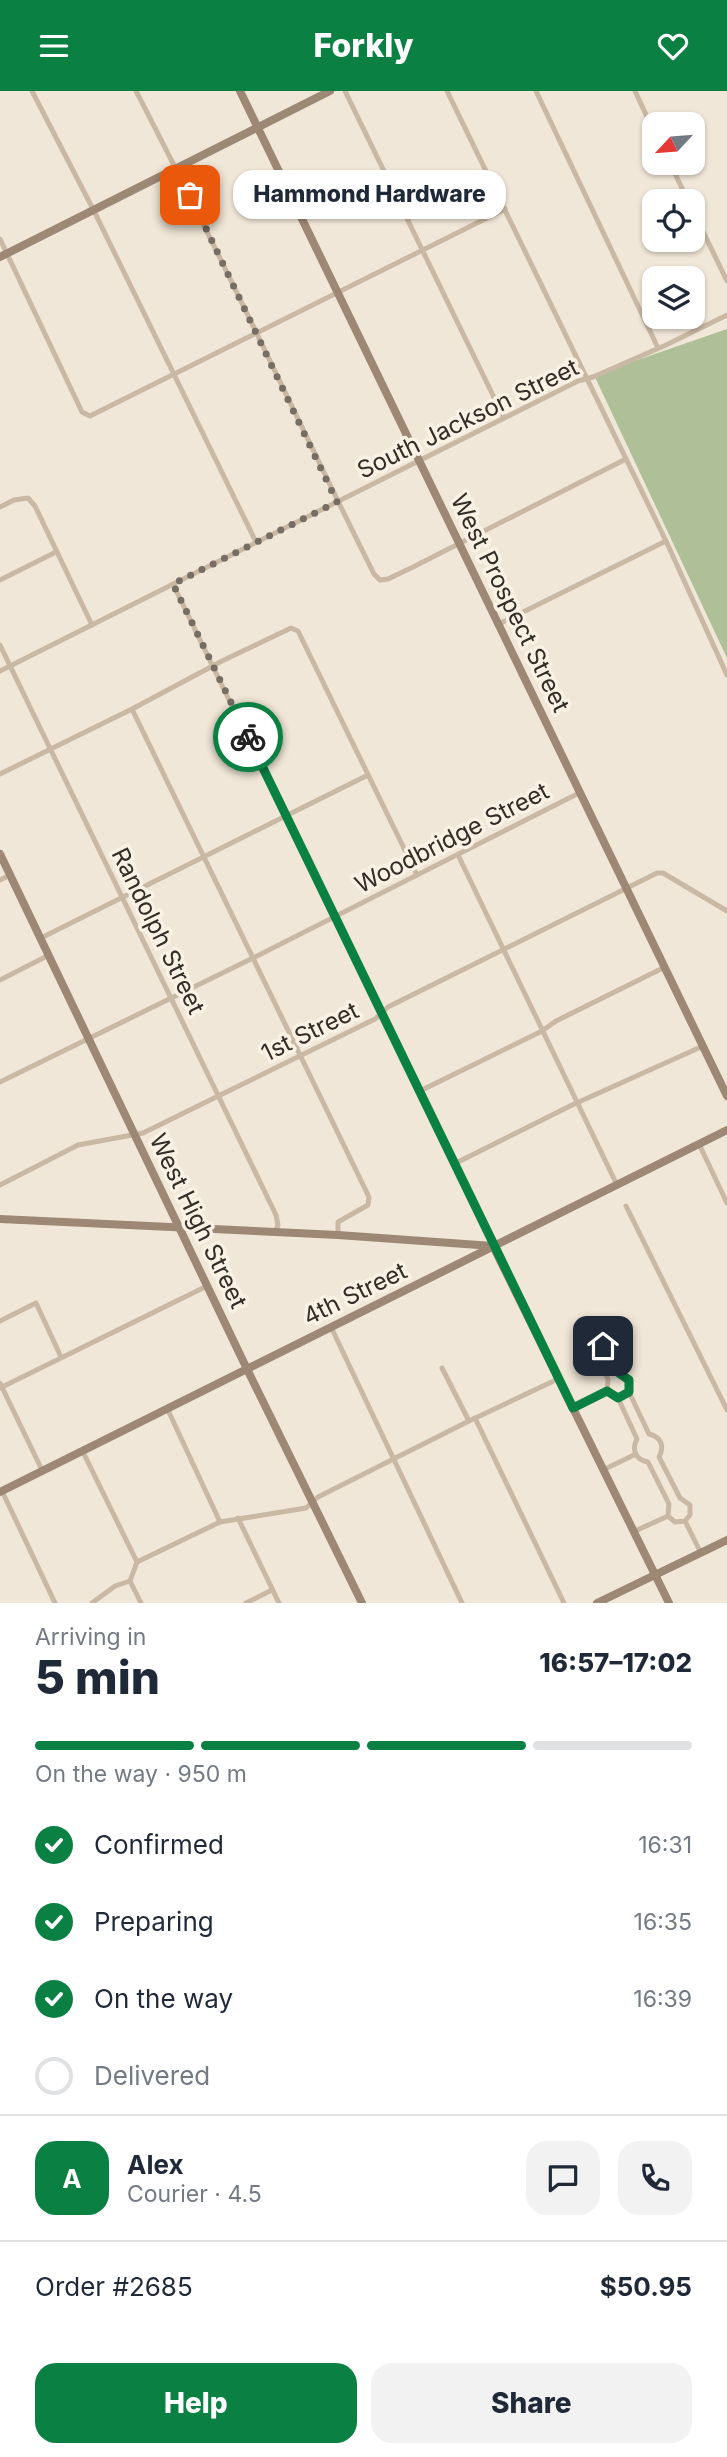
<!DOCTYPE html>
<meta charset="utf-8">
<style>
:root{--surface:#fff;--page:#f2f2f3;--text:#1f2937;--muted:#747a83;--line:#e0e1e3;--accent:#0b8043}
body{margin:0;font-family:Inter,sans-serif;background:var(--page);color:var(--text);height:100vh;display:flex;flex-direction:column;font-size:26px;white-space:nowrap}
*{box-sizing:border-box;margin:0}
p{font-size:23px;color:var(--muted)}
.icon{flex:none;width:38px;height:38px;fill:none;stroke:currentColor;stroke-width:2;stroke-linecap:round;stroke-linejoin:round}
.map{position:relative;height:1512px;overflow:hidden}
.sheet{display:flex;flex-direction:column;background:var(--surface);flex:1}
.sheet>*{flex:none}
.needle{width:46px;rotate:244deg}
.buttons{position:absolute;left:642px;top:21px;display:grid;gap:14px}
.buttons a{display:grid;place-items:center;width:63px;height:63px;border-radius:14px;background:var(--surface);box-shadow:0 2px 5px #0004;font-size:35px}
.pin{position:absolute;display:grid;place-items:center;width:60px;height:60px;color:#fff;margin:-30px;border-radius:14px;box-shadow:0 4px 10px #0006}
.courier{position:absolute;display:grid;place-items:center;width:70px;height:70px;margin:-35px;border:5px solid #0b8043;border-radius:50%;background:#fff;color:#222;box-shadow:0 2px 9px #0007}
.bubble{position:absolute;height:49px;border-radius:21px;background:var(--surface);box-shadow:0 2px 5px #0004;font-size:23px;font-weight:800;line-height:49px;text-align:center}
.head em{font-style:normal;font-weight:800}
.head div{display:flex;flex-direction:column-reverse}
.head{display:flex;align-items:center;justify-content:space-between;height:119px;padding:0 35px}
h1{font-size:46px;font-weight:800;line-height:52px}
.bar{display:grid;grid-template-columns:repeat(4,1fr);gap:10px 7px;align-content:center;height:84px;padding:0 35px}
.bar i{height:9px;border-radius:5px;background:var(--line)}
.bar .active{background:var(--accent)}
.bar p{grid-column:span 4}
.line{display:flex;align-items:center;gap:18px;padding:0 35px;border-top:2px solid var(--line)}
.line div{flex:1}
.round{display:grid;place-items:center;flex:none;width:74px;height:74px;border-radius:21px;background:var(--page)}
ol{padding:0 35px;list-style:none}
li{display:flex;align-items:center;gap:21px;height:77px}
li p{margin-inline-start:auto}
li .icon{padding:7px;border-radius:50%;background:var(--accent);color:#fff;stroke-width:4}
li:last-child{color:var(--muted)}
li i{width:38px;height:38px;border:4px solid var(--line);border-radius:50%}
.action{display:flex;gap:14px;margin-top:auto;padding:14px 35px}
.action a{flex:1;height:80px;border-radius:21px;background:var(--accent);color:#fff;font-size:28px;font-weight:800;line-height:80px;text-align:center}
.action a+a{background:var(--page);color:var(--text)}
header{display:flex;justify-content:space-between;align-items:center;height:91px;padding:0 35px;background:var(--accent);color:#fff;font-size:32px;font-weight:800}
.map>svg:first-child{display:block}
.green{fill:#afc098}
.lines{fill:none;stroke-linecap:round;stroke-linejoin:round}
.street{stroke:#c9b8a4;stroke-width:5}
.secondary{stroke:#9d8775;stroke-width:8}
.done{stroke:#766d64;stroke-width:7;stroke-dasharray:0 12.6}
.route{stroke:#0b8043;stroke-width:9}
.labels{text-anchor:middle;stroke-width:7;stroke-linejoin:round;paint-order:stroke}
.street-label{font-size:24px;fill:#342c26;stroke:#f9f1e4}
</style>
<header><svg class="icon" aria-label="menu" viewBox="0 0 24 24"><path d="M4 6h16M4 12h16M4 18h16"/></svg>Forkly<svg class="icon" aria-label="heart" viewBox="0 0 24 24"><path d="M12 20l-8-8c-3-5 5-10 8-4 3-6 11-1 8 4z"/></svg></header>
<div class="map">
<svg width="727" height="1512" viewBox="0 0 727 1512">
<rect width="100%" height="100%" fill="#f1e7d8"/>
<!-- green -->
<path class="green" d="M727 238V567L594 284Z"/>
<g class="lines">
<!-- street -->
<g class="street">
<path d="M32 0 94 120 256 451"/>
<path d="M136 0C219 159 294 323 374 483L380 489 388 488 413 476 626 368"/>
<path d="M345 0 504 327"/>
<path d="M447 0 666 450 727 584"/>
<path d="M536 0 658 257"/>
<path d="M635 0 654 41"/>
<path d="M670 72 688 110"/>
<path d="M693 120 727 190"/>
<path d="M0 148 82 321 90 325 505 118"/>
<path d="M0 416 14 409 28 407 35 415 92 534"/>
<path d="M0 489 56 461"/>
<path d="M173 493 493 1155"/>
<path d="M499 533 666 450"/>
<path d="M0 554 276 1124 278 1134 275 1142"/>
<path d="M0 580 578 290 593 286 666 254 727 224"/>
<path d="M132 618 369 1106 368 1114 338 1131V1144"/>
<path d="M0 683 132 618 222 570 291 537 298 540 417 784"/>
<path d="M458 764 617 1094"/>
<path d="M0 789 10 784"/>
<path d="M41 847 368 684"/>
<path d="M0 889 49 864"/>
<path d="M0 991 253 867 581 701"/>
<path d="M420 1000 542 940 556 930 665 876"/>
<path d="M699 1053 727 1112"/>
<path d="M454 1073 570 1015 703 955"/>
<path d="M0 1094 78 1054 143 1042 375 928 388 916 657 782H663L727 820"/>
<path d="M626 1115 727 1319"/>
<path d="M0 1230 36 1212 61 1266"/>
<path d="M331 1236 462 1512"/>
<path d="M603 1255 607 1258 619 1282 629 1289V1301L649 1343C661 1346 665 1355 659 1366L680 1407 690 1414V1424L685 1430 675 1431 668 1425 669 1413 648 1371C636 1369 631 1359 637 1348L618 1307 607 1300 608 1288 596 1264 597 1259Z"/>
<path d="M442 1277 469 1330"/>
<path d="M0 1292 42 1379"/>
<path d="M0 1297 207 1195"/>
<path d="M167 1317 220 1431"/>
<path d="M573 1317 607 1300"/>
<path d="M475 1327 564 1512"/>
<path d="M82 1359 137 1471"/>
<path d="M603 1379 636 1363"/>
<path d="M2 1400 55 1512"/>
<path d="M238 1427 279 1512"/>
<path d="M685 1430 701 1462"/>
<path d="M633 1441 668 1425"/>
<path d="M130 1490 141 1512"/>
<path d="M92 1512 115 1495 130 1490 137 1471 220 1431 306 1417 318 1406 469 1330 558 1288"/>
<path d="M246 1512 272 1499"/>
</g>
<!-- secondary -->
<g class="secondary">
<path d="M240 0 727 1005"/>
<path d="M0 166 330 0"/>
<path d="M0 763 247 1278 362 1512"/>
<path d="M0 1128 338 1144 493 1155 669 1512"/>
<path d="M0 1401 727 1039"/>
<path d="M597 1512 727 1449"/>
</g>
</g>
<g class="lines">
<!-- done -->
<path class="done" d="M190 104 337 411 173 493 248 646"/>
<!-- route -->
<path class="route" d="M248 646 573 1317 607 1300 618 1307 629 1301V1289L619 1282 607 1258 603 1255"/>
</g>
<g class="labels">
<!-- street labels -->
<g class="street-label">
<text transform="translate(468 328) rotate(-26)" y="8">South Jackson Street</text>
<text transform="translate(510 512) rotate(64)" y="8">West Prospect Street</text>
<text transform="translate(452 747) rotate(-27)" y="8">Woodbridge Street</text>
<text transform="translate(158 840) rotate(64)" y="8">Randolph Street</text>
<text transform="translate(310 941) rotate(-26)" y="8">1st Street</text>
<text transform="translate(198 1130) rotate(64)" y="8">West High Street</text>
<text transform="translate(355 1203) rotate(-26)" y="8">4th Street</text>
</g>
</g>
</svg>
<div class="buttons">
<a><svg class="needle" viewBox="-14 -14 28 28"><path d="M0-13l5 13h-10z" fill="#e53935"/><path d="M0 13l5-13h-10z" fill="#747a83"/></svg></a>
<a><svg class="icon" aria-label="locate" viewBox="0 0 24 24"><circle cx="12" cy="12" r="6"/><path d="M12 2v4M12 18v4M2 12h4M18 12h4"/></svg></a>
<a><svg class="icon" aria-label="layers" viewBox="0 0 24 24"><path d="M12 4l9 5-9 5-9-5zM3 14l9 5 9-5"/></svg></a>
</div>
<div class="pin" style="left:190px;top:104px;background:#ea580c"><svg class="icon" aria-label="bag" viewBox="0 0 24 24"><path d="M5 8h14l-1 12H6zM9 8a3 3 0 0 1 6 0"/></svg></div>
<div class="pin" style="left:603px;top:1255px;background:#1f2937"><svg class="icon" aria-label="home" viewBox="0 0 24 24"><path d="M3 11l9-7 9 7M6 9v11h12V9"/></svg></div>
<div class="courier" style="left:248px;top:646px"><svg class="icon" aria-label="bike" viewBox="0 0 24 24"><circle cx="6" cy="16" r="4"/><circle cx="18" cy="16" r="4"/><path d="M6 16l4-8h5l3 8M10 8l3 8H6M13 5h3"/></svg></div>
<div class="bubble" style="left:233px;top:79px;width:273px">Hammond Hardware</div>
</div>
<section class="sheet">
<div class="head"><div><h1>5 min</h1><p>Arriving in</p></div><em>16:57–17:02</em></div>
<div class="bar"><i class="active"></i><i class="active"></i><i class="active"></i><i></i><p>On the way · 950 m</p></div>
<ol>
<li><svg class="icon" aria-label="check" viewBox="0 0 24 24"><path d="M5 12l5 5 9-10"/></svg>Confirmed<p>16:31</p></li>
<li><svg class="icon" aria-label="check" viewBox="0 0 24 24"><path d="M5 12l5 5 9-10"/></svg>Preparing<p>16:35</p></li>
<li><svg class="icon" aria-label="check" viewBox="0 0 24 24"><path d="M5 12l5 5 9-10"/></svg>On the way<p>16:39</p></li>
<li><i></i>Delivered</li>
</ol>
<div class="line" style="height:126px"><b class="round" style="background:var(--accent);color:#fff">A</b><div><b>Alex</b><p>Courier · 4.5</p></div><a class="round"><svg class="icon" aria-label="chat" viewBox="0 0 24 24"><path d="M4 5h16v11H9l-5 4z"/></svg></a><a class="round"><svg class="icon" aria-label="phone" viewBox="0 0 24 24"><path d="M5 4h4l2 5-3 2q2 4 5 5l2-3 5 2v4C11 20 4 13 5 4z"/></svg></a></div>
<div class="line" style="height:91px"><div>Order #2685</div><b>$50.95</b></div>
<div class="action"><a>Help</a><a>Share</a></div>
</section>
